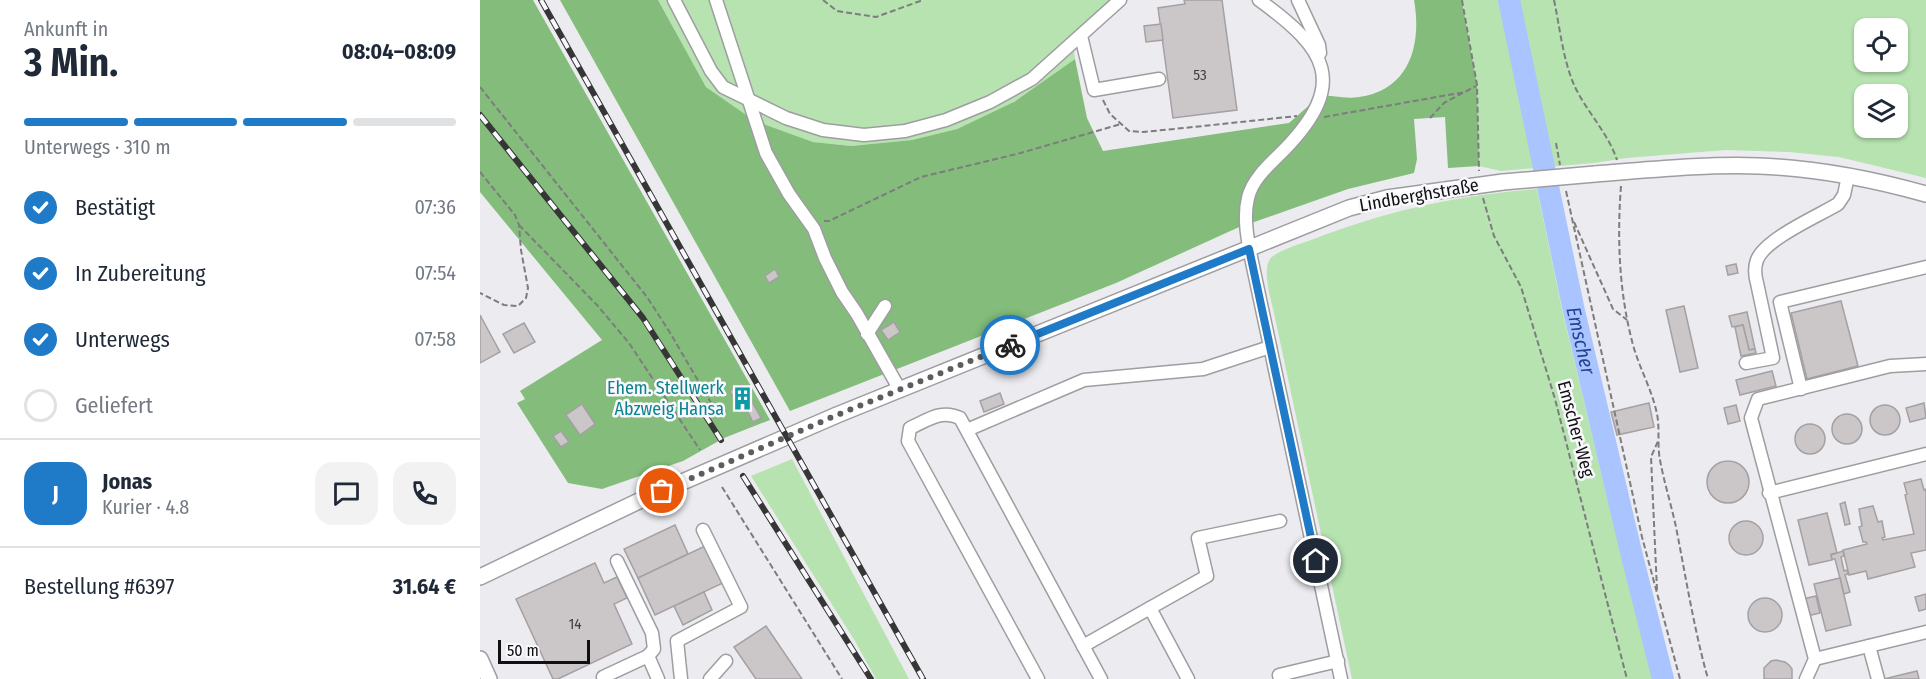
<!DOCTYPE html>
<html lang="de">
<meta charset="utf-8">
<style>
:root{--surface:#fff;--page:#f2f2f3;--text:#1f2937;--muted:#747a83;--line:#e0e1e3;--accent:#1f7ac7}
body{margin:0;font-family:"Fira Sans Condensed",sans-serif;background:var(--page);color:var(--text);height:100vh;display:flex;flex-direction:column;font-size:22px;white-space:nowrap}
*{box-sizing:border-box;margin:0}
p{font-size:20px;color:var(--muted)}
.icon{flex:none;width:33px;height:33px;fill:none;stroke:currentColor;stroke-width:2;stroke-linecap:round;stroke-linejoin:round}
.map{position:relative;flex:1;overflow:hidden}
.details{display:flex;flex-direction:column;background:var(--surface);width:480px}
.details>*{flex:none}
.buttons{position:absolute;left:1374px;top:18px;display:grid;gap:12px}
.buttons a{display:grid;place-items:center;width:54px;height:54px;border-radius:12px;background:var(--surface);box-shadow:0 2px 4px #0004;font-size:30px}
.scale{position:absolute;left:18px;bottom:15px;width:92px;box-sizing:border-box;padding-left:6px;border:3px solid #101011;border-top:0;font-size:16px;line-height:21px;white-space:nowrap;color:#101011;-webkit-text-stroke:4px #f9f8fd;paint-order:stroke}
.pin{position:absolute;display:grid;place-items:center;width:51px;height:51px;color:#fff;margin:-26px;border:3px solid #fff;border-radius:50%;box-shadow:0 2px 6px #0007}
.courier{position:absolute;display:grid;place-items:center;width:60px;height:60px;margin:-30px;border:4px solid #1f7ac7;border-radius:50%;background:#fff;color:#222;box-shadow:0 2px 8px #0007}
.summary em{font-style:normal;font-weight:700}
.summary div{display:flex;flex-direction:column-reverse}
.summary{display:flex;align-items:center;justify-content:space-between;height:102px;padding:0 24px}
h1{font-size:39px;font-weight:700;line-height:45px}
.bar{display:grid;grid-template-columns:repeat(4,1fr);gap:9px 6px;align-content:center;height:72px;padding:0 24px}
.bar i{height:8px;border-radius:4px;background:var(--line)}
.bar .active{background:var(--accent)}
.bar p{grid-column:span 4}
.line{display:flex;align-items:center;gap:15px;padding:0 24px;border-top:2px solid var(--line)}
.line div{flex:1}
.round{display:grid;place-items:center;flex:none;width:63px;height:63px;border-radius:18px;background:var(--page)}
ol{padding:0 24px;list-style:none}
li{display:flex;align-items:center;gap:18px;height:66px}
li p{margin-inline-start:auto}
li .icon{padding:6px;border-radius:50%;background:var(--accent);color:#fff;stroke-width:4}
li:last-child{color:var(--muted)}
li i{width:33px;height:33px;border:3px solid var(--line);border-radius:50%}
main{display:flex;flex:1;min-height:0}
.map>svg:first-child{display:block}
.green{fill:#b6e3b0;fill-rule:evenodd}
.forest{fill:#83bc7b}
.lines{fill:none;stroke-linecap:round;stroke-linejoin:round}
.river{stroke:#a9c4fe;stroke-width:22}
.building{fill:#cbc7c9;stroke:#a4a0a3;stroke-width:1.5}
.minor-casing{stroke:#9e9da1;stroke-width:15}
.major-casing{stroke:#9e9da1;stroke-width:18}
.path{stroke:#7d7c7e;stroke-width:2;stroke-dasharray:6 3;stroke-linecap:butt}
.minor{stroke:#fff;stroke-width:12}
.major{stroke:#fff;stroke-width:15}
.rail-casing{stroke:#363637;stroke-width:6}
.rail{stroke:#f9f8fd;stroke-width:4;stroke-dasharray:11;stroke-linecap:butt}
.major-bridge-casing{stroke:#9e9da1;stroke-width:18;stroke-linecap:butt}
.major-bridge{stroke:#fff;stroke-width:15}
.done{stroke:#5d5d5f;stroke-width:6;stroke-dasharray:0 10.8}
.route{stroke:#1f7ac7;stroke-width:8}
.labels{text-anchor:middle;stroke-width:5;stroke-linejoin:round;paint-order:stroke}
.number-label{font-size:15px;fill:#3f3e3f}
.street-label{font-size:18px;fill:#101011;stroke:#f9f8fd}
.culture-label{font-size:18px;fill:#0d838f;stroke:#f9f8fd;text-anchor:end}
.water-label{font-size:20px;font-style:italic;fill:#234393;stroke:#f9f8fd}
</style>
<main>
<section class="details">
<div class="summary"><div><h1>3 Min.</h1><p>Ankunft in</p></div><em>08:04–08:09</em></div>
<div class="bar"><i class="active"></i><i class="active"></i><i class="active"></i><i></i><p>Unterwegs · 310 m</p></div>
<ol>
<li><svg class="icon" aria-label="check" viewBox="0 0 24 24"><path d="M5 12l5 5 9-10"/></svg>Bestätigt<p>07:36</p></li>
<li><svg class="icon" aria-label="check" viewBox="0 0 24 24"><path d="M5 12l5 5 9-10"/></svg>In Zubereitung<p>07:54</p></li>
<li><svg class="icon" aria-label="check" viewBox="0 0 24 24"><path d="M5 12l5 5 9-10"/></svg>Unterwegs<p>07:58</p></li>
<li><i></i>Geliefert</li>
</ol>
<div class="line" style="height:108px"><b class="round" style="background:var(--accent);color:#fff">J</b><div><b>Jonas</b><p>Kurier · 4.8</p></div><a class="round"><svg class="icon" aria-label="chat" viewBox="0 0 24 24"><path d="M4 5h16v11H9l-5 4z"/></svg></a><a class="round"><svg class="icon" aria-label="phone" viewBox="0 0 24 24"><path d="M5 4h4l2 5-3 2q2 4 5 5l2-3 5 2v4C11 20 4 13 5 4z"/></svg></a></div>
<div class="line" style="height:78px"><div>Bestellung #6397</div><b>31.64 €</b></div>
</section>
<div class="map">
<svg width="1446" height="679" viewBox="0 0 1446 679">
<rect width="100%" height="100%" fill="#ecebef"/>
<!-- green -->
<g class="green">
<path d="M178 0H640L593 43 595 59 531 104 477 129 432 140 371 146 333 142 275 121 226 87Z"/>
<path d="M983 0H1446V178L1359 157 1309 152 1246 150 1146 158 1114 163 1021 171 999 166 997 85ZM1384 28H1418V62H1384ZM1384 94H1418V128H1384Z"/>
<path d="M1057 189 1083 314 1125 489 1174 679H872L794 313C791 300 782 270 790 259 796 251 820 244 831 240 906 211 976 195 1057 189Z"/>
<path d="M312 459 429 679H396L375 641 271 476Z"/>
</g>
<!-- forest -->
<g class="forest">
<path d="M0 0H53L290 420 244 438 203 461 122 489 88 483 37 403 45 399 40 391 122 340 0 192Z"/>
<path d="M80 0H178L226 87 275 121 333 142 371 146 432 140 477 129 534 102 595 59 607 118 623 151 809 123 841 95C853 96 867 99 879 97 930 90 942 44 934 0H982L997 85 999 166 968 168 965 117 934 119 937 159 934 173 868 189 757 228 636 283 310 411Z"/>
</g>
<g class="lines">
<!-- river -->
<path class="river" id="s1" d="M1029 0 1094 311 1152 556 1183 679"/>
</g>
<!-- building -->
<g class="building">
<path d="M704 0H742L757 110 693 118 678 8 705 4Z"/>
<path d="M681 24 683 40 666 42 664 26Z"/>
<path d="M1256 264 1258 273 1248 275 1246 266Z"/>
<path d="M295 269 299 277 289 283 285 276Z"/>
<path d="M1361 301 1378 366 1327 379 1311 313Z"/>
<path d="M1204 306 1218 368 1200 372 1186 310Z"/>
<path d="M1267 312 1275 349 1269 350 1263 325 1252 327 1249 316Z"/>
<path d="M0 315 20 352 0 363Z"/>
<path d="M414 322 420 332 408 340 401 330Z"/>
<path d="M44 323 55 342 34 353 23 334Z"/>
<path d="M1263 325 1269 350 1275 349 1276 353 1261 356 1255 327Z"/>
<path d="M1292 371 1296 386 1260 395 1256 380Z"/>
<path d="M262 384 281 418 273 422 267 410 262 413 250 391Z"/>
<path d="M520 393 524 404 504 412 500 401Z"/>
<path d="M1169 403 1174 427 1137 435 1131 412Z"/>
<path d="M1444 403 1446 418 1430 422 1426 408Z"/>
<path d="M102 404 115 424 100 435 86 415Z"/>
<path d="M1256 405 1260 421 1248 424 1244 408Z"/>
<circle cx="1405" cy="420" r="15"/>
<circle cx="1367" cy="429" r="15"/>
<circle cx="1330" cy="439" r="15"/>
<path d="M81 431 89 442 81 447 73 436Z"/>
<circle cx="1248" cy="482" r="21"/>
<path d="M1441 479 1444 490 1446 489V550L1431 553 1435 567 1388 579 1386 571 1369 575 1363 550 1387 544 1386 542H1383L1379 527 1382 526 1379 509 1393 506 1398 522 1402 521 1405 537 1402 538 1403 540 1434 534 1425 495 1427 494 1424 483Z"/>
<path d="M1365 502 1370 524 1365 525 1360 504Z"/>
<path d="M1347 513 1357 553 1351 554 1352 560 1329 565 1318 520Z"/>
<circle cx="1266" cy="538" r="17"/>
<path d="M195 525 208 554 158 578 144 549Z"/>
<path d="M225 546 243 583 175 615 158 578Z"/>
<path d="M1363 551 1364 556 1361 557 1364 571 1367 570 1368 574 1365 575 1370 592 1364 594 1355 559H1352L1351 555Z"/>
<path d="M115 563 124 583 137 577 147 598 134 604 152 644 78 679H73L36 599Z"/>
<path d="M1360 578 1371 625 1346 631 1334 584Z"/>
<path d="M224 592 232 610 203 625 194 606Z"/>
<path d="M1446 594V609L1439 611 1435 597Z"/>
<path d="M1336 596 1340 613 1327 616 1323 599Z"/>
<circle cx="1285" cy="615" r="17"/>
<path d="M286 626 322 679H276L254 647Z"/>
<path d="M1296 660 1305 662 1309 665 1312 669V679H1284V668L1291 661Z"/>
<path d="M1437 671 1439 679H1404Z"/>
</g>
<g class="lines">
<defs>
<g id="minor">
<path d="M194 0 231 71 243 87 306 118 343 130 384 135 425 131 466 120 510 102 552 79 640 0"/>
<path d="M236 0 286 153 309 194 334 229 345 258 362 292 377 314 420 390"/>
<path d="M779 0C847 49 869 83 804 150 791 163 772 179 768 198 763 218 768 242 772 262L861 679"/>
<path d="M818 0 839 45 840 53"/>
<path d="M601 36 614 90 679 79"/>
<path d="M387 334 405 306"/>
<path d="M1266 363 1293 358 1277 283C1275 276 1274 268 1277 260 1285 239 1338 216 1358 204L1364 195 1368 176"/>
<path d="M1321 389 1300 302 1446 267"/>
<path d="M487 430 604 380 723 369 790 347"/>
<path d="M1289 493 1446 454"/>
<path d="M137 561 172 633 174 649 168 656"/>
<path d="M670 608 727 576 718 538 800 521"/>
<path d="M603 646 670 608 708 679"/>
<path d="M1389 646 1398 679"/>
<path d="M1335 659 1446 632"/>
<path d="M124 679 123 677 168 656 178 679"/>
<path d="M201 679 197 641 261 607 223 530"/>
<path d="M230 679 246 661"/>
<path d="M558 679 428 441 430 428C448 420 461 409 480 418L621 679"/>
<path d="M800 679 799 675 858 661"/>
<path d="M1326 679 1335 659 1271 418 1278 399 1410 366 1446 364"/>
</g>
<g id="major">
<path d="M1115 174C1169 170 1225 164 1279 166 1336 168 1392 179 1446 194"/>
<path d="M0 577 163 499 357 415 869 208 907 198 1023 182"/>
<path d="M0 659 9 679"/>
</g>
</defs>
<!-- minor casing -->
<use href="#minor" class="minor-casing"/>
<!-- major casing -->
<use href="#major" class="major-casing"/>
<!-- path -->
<g class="path">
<path d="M343 0 357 11 396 17 443 0"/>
<path d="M982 0 997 85 999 171"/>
<path d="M1074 0C1080 28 1083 61 1095 87 1107 112 1128 133 1137 160"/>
<path d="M0 87 167 297 189 331 237 413"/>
<path d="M623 100 630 114 649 131 663 132 704 128 817 116"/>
<path d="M844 117 985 92"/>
<path d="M950 118 964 103 996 86"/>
<path d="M1076 143 1080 165"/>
<path d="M0 172 35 215 39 225 41 250 48 288 46 298 38 306 24 305 0 293"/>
<path d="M1141 186C1137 237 1139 291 1152 341 1158 366 1172 389 1177 414 1180 429 1177 445 1180 460 1184 482 1191 504 1196 527 1206 578 1214 629 1228 679"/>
<path d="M1086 191 1162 537 1200 679"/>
<path d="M1003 198 1014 236 1041 287 1075 399 1147 679"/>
<path d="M344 221H349L441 177 537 154 641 124"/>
<path d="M1094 222 1133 309 1147 320"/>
<path d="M39 225 117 305 149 343 220 450"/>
<path d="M242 487 362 679"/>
<path d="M1177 590 1171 457 1178 441"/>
</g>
<!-- minor -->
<use href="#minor" class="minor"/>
<!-- major -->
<use href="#major" class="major"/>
<defs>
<g id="rail">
<path d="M61 0 443 679"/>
<path d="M0 115 163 318 241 440"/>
<path d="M263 476 391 679"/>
</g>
</defs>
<!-- rail casing -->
<use href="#rail" class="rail-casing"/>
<!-- rail -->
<use href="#rail" class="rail"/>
<defs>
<path id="major-bridge" d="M1023 182 1115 174"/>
</defs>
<!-- major-bridge casing -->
<use href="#major-bridge" class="major-bridge-casing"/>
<!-- major-bridge -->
<use href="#major-bridge" class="major-bridge"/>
</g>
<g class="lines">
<!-- done -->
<path class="done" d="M182 491 357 415 530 345"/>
<!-- route -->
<path class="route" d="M530 345 769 249 836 561"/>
</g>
<!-- icons -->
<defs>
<symbol id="building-bare" viewBox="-9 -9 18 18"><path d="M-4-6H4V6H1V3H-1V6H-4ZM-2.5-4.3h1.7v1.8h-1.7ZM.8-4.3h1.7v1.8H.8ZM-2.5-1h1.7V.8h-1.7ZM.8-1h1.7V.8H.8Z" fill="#0f9aa8" stroke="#f9f8fd" stroke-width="2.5" paint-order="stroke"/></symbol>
</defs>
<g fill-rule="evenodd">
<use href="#building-bare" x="246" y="382" width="33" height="33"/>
</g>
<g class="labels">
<!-- number labels -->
<g class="number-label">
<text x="720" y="80">53</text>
<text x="95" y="629">14</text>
</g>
<!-- street labels -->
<g class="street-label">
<text transform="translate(939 195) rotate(-10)" y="6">Lindberghstraße</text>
<text transform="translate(1096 429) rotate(75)" y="6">Emscher-Weg</text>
</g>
<!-- culture labels -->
<g class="culture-label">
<text x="244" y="394">Ehem. Stellwerk<tspan x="244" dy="21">Abzweig Hansa</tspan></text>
</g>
<!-- water labels -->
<g class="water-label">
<text dy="7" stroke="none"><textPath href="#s1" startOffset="348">Emscher</textPath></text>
</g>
</g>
</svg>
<div class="buttons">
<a><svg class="icon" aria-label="locate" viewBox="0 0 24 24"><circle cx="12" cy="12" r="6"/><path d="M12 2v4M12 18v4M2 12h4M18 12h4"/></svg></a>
<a><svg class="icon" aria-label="layers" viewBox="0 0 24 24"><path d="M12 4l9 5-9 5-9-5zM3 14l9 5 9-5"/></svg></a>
</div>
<div class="scale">50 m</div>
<div class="pin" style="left:182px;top:491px;background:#ea580c"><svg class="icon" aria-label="bag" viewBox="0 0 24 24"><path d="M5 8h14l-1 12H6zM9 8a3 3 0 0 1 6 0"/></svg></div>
<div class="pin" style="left:836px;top:561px;background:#1f2937"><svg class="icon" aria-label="home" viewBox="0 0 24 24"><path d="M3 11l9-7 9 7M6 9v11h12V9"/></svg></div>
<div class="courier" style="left:530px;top:345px"><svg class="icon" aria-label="bike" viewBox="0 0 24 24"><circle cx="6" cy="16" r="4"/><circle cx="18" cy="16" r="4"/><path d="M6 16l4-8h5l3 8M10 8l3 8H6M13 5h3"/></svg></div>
</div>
</main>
